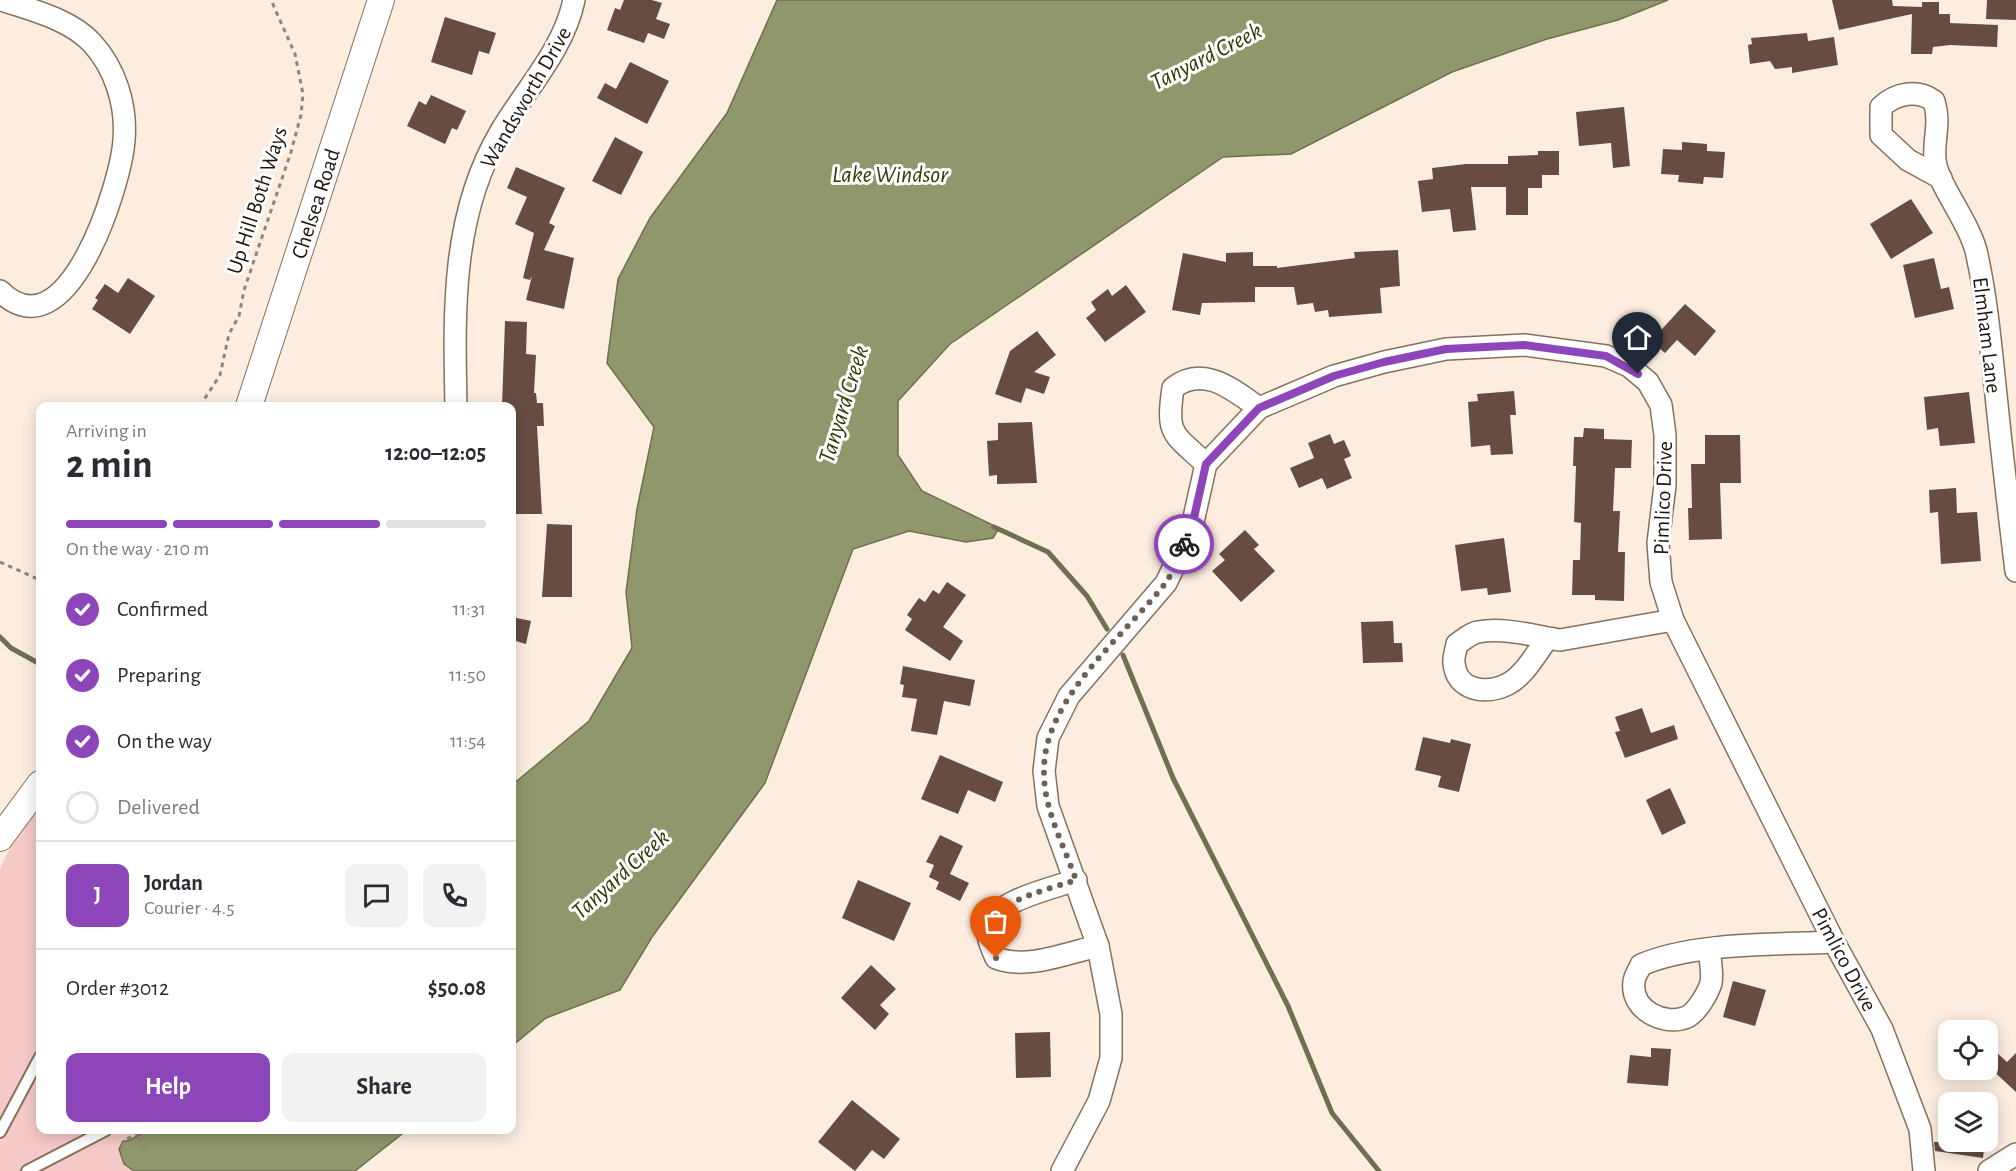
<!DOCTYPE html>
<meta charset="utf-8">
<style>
:root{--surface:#fff;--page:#f2f2f3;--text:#2b2b33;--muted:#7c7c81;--line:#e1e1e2;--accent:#8d46ba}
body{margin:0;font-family:"Alegreya Sans",sans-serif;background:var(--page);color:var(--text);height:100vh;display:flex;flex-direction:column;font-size:22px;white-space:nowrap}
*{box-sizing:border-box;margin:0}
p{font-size:20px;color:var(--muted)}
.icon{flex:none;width:33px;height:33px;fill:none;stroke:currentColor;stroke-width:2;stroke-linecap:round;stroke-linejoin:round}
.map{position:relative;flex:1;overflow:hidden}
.drawer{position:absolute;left:36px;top:402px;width:480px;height:732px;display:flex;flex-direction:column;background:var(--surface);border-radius:12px;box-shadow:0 3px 15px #0003}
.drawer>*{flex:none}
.tools{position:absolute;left:1938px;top:1020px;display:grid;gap:12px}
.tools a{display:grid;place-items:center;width:60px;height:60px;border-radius:12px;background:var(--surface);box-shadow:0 3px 15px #0003;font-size:30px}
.pin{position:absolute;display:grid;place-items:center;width:51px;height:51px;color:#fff;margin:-62px -26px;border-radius:50% 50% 50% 0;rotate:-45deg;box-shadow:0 0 6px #0007}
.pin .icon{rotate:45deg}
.courier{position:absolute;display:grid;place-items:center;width:60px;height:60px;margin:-30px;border:4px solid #8d46ba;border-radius:50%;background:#fff;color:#222;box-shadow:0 2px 8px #0007}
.head em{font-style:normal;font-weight:600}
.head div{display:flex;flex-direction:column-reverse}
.head{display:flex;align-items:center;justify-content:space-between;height:102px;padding:0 30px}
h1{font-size:39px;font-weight:600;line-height:45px}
.bar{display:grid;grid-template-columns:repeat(4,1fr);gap:9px 6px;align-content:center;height:72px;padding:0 30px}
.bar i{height:8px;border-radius:4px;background:var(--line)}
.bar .selected{background:var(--accent)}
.bar p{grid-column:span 4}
.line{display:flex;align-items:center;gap:15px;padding:0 30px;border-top:2px solid var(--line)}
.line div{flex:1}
.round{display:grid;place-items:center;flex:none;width:63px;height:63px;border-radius:12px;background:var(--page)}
ol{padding:0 30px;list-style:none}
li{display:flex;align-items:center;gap:18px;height:66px}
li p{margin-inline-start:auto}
li .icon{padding:6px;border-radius:50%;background:var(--accent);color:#fff;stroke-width:4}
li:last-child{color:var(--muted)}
li i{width:33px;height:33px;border:3px solid var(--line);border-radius:50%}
.button{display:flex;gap:12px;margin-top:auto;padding:12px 30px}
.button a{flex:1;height:69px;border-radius:12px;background:var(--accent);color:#fff;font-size:24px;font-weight:600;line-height:69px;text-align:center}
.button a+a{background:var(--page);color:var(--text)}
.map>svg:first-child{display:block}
.green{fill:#f5cac8}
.water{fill:#91976c;stroke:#6e7050;stroke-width:1.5}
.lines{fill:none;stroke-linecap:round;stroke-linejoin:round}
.stream{stroke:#6e7050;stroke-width:5}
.building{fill:#674c41}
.service-casing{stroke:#86715c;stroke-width:14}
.minor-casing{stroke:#86715c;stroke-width:24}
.tertiary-casing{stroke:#86715c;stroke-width:28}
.path{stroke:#91857a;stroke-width:3;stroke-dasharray:4.5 4.5;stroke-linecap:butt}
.service{stroke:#fff;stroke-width:10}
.minor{stroke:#fff;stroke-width:21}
.tertiary{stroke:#fff;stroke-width:26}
.done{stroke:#6c6157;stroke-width:6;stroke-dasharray:0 10.8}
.route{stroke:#8d46ba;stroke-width:8}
.labels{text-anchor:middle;stroke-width:6;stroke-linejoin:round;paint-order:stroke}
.street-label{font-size:22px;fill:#1e160e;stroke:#fff}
.water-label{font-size:24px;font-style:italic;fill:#343903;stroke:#fff}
</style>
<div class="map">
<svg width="2016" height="1171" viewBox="0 0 2016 1171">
<rect width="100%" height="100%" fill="#fceddf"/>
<!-- green -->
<path class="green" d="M40 804V1130H148L128 1141 124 1164 134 1171H0V869L11 846Z"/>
<!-- water -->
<g class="water">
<path d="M777 0H1668L1618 20 1547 39 1452 72 1291 154 1223 157 950 344 898 401V455L922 491 999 528 993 538 966 542 909 531 853 549 765 783 652 937 620 990 546 1018 512 1046V785L589 721 632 648 626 592 637 509 654 427 607 363 618 279 650 218 727 113Z"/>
<path d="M148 1130H407L355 1171H134L124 1164 119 1149 123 1141H128Z"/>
</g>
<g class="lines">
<!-- stream -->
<g class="stream">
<path d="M994 527 1048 552 1087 596 1107 629"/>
<path d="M0 637 11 648 40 664"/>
<path d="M1123 655 1173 778 1288 1006 1332 1113 1379 1171"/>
</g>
</g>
<!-- building -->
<g class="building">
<path d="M624 0H652L662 3 656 19 670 24 664 39 648 33 644 43 607 30 615 8 620 10Z"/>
<path d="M1832 0H1892L1893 6 1922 7V2H1939V14H1950V23L1998 25 1997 47 1950 45 1933 47 1932 54H1911L1912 14 1839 30Z"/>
<path d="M1987 0H2016V20L1986 19Z"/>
<path d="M445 17 496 33 489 54 479 51 472 75 431 62Z"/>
<path d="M1807 33 1808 41 1834 37 1838 65 1792 73V67L1775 69 1770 61 1750 64 1748 45 1752 44 1751 38Z"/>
<path d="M630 62 669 81 647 124 597 98 605 83 616 89Z"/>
<path d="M431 95 466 111 457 130 452 128 445 144 407 126 419 101 426 105Z"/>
<path d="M1624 107 1630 166 1613 168 1611 143 1579 146 1576 112Z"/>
<path d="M615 137 643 152 621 195 592 181Z"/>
<path d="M1682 142 1707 144V151L1725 152 1723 178 1704 177 1703 184 1678 182 1679 175 1661 174 1663 149 1682 150Z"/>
<path d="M1538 151H1559V175H1542V188H1528V215H1506V187H1471L1476 230 1453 232 1450 209 1422 212 1418 181 1433 179 1432 168 1466 164H1508V156L1538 155Z"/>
<path d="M516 167 565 188 549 223 555 226 544 250 574 258 564 309 526 300 532 276 530 280 523 278 534 233 515 224 527 197 507 188Z"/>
<path d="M1911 199 1933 233 1891 259 1870 224Z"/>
<path d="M1398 250 1400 286 1380 288 1382 313 1329 317 1328 310 1315 312 1313 303 1297 305 1294 287H1255V302L1202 303 1200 315 1172 310 1183 253 1226 262V253L1253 252V266H1277V268L1355 258 1354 252Z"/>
<path d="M1934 258 1941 289 1949 287 1954 309 1915 318 1903 265Z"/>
<path d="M128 278 155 296 130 334 92 309 98 300 95 298 105 284 118 293Z"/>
<path d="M1126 285 1146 312 1105 342 1086 318 1096 310 1091 302 1108 289 1112 296Z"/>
<path d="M1685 304 1716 331 1695 356 1677 340 1665 353 1651 341Z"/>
<path d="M505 321 527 322 526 354 536 355 534 393H536L537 403H543L544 426H537L542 514H512V406H502Z"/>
<path d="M1037 331 1056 355 1034 372 1050 377 1044 394 1026 388 1021 403 995 394 1010 351Z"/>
<path d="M1514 391 1516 415H1510L1513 454 1491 455 1490 445 1471 447 1468 402 1478 401 1477 394Z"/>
<path d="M1969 392 1975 443 1940 446 1938 428 1927 430 1924 397Z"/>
<path d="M1032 422 1037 483 997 484V475L989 476 987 441 998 440V423Z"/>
<path d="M1584 428 1604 429V439L1632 440 1631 468H1615L1613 511H1620L1618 552H1625L1624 601 1595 600V595H1572L1573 560H1580L1581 523 1574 522 1576 466H1573L1574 437H1583Z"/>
<path d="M1330 434 1334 444 1344 440 1351 456 1344 459 1352 478 1327 489 1322 478 1299 488 1290 468 1314 458 1308 443Z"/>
<path d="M1705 435H1740L1741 483H1720L1722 539 1689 540 1688 508H1692L1691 464H1705Z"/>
<path d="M1956 488 1957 513 1977 512 1981 561 1941 564 1938 512 1930 513 1929 490Z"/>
<path d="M547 524 572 525V597H542Z"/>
<path d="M1245 530 1259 545 1254 549 1275 571 1241 602 1212 571 1225 560 1219 554Z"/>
<path d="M1504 538 1511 592 1488 595 1487 588 1461 591 1455 545Z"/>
<path d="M947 582 966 595 943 627 963 641 950 661 905 630 912 619 907 615 919 598 925 602 933 590 939 594Z"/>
<path d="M512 617 531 621 526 644 512 640Z"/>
<path d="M1393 621 1394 643H1402L1403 662 1363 663 1361 622Z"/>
<path d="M903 666 975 680 970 706 944 701 937 735 911 731 917 699 902 697 904 685 900 684Z"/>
<path d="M1642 708 1651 733 1674 725 1678 739 1625 758 1615 732 1620 731 1615 717Z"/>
<path d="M1423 737 1450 743 1451 739 1471 744 1459 792 1438 787 1441 776 1415 770Z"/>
<path d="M940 755 1003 782 995 802 968 790 958 814 921 799Z"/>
<path d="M1670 788 1686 823 1662 835 1646 800Z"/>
<path d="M940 835 963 846 950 874 969 883 960 901 936 889 939 882 929 877 934 865 926 862Z"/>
<path d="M858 880 911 903 894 941 842 918Z"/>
<path d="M871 965 896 989 880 1005 889 1014 875 1030 841 998Z"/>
<path d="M1733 981 1766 990 1755 1026 1723 1017Z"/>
<path d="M1050 1032 1051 1077 1016 1078 1015 1033Z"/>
<path d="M1651 1048 1671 1049 1668 1086 1627 1083 1630 1055 1651 1057Z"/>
<path d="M1996 1052 2007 1062 2016 1053V1092L1988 1066V1062Z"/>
<path d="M852 1100 900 1139 884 1159 872 1150 855 1171 818 1142Z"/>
<path d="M1934 1142H1985L1983 1158 1935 1151Z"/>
</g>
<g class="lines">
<defs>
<g id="service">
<path d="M0 1132 40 1057"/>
<path d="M27 1171 106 1130"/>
</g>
<g id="minor">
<path d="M1941 178 1908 160 1881 135V107C1896 93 1917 89 1934 101 1941 124 1933 138 1935 160 1937 184 1971 224 1977 255 1987 301 1991 348 1996 395 2002 454 2009 513 2016 571"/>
<path d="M0 291C67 358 121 184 124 140 127 105 115 68 92 43 70 19 31 10 2 0"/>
<path d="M456 406C454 312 451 215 501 131 526 89 564 49 574 0"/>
<path d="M1206 464C1173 433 1166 436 1173 388 1204 364 1233 390 1259 408"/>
<path d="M1548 638C1536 653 1525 675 1508 684 1486 695 1456 691 1454 663 1453 657 1456 650 1457 644 1463 640 1471 633 1478 632 1504 627 1534 636 1560 640L1673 620"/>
<path d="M1076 880C1054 888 992 901 988 927 986 936 992 949 996 958 1027 970 1067 953 1098 946"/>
<path d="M1709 950C1710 959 1713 973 1711 983 1708 993 1697 1012 1687 1017 1664 1027 1630 1009 1634 982 1634 977 1639 970 1641 965 1694 942 1775 945 1834 942"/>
<path d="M1062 1171 1099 1101 1111 1058V1014L1098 946 1048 806 1044 771 1048 738 1069 696 1166 583 1191 531 1206 464 1259 408 1334 376 1384 362 1446 349 1524 345 1606 356 1629 366 1648 382 1661 405 1665 435V485L1658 543 1661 582 1673 620 1834 942 1882 1029 1920 1129 1924 1171"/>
<path d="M1989 1171 2016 1154"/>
</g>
<g id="tertiary">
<path id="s1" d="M249 406 381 0"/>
<path d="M0 838 40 784"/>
</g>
</defs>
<!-- service casing -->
<use href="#service" class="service-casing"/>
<!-- minor casing -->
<use href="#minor" class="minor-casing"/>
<!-- tertiary casing -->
<use href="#tertiary" class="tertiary-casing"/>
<!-- path -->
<g class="path">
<path d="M200 406 220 375 229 334 239 316 244 290 291 152 301 115 303 94 295 54 271 0"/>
<path d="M0 562 40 580"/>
<path d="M133 1130 145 1148"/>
<path d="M157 1130 161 1137"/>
<path d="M127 1139 143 1130"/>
</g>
<!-- service -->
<use href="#service" class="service"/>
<!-- minor -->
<use href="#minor" class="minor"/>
<!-- tertiary -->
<use href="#tertiary" class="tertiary"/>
</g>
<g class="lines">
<!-- done -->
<path class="done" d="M996 958C992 949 986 936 988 927 992 901 1054 888 1076 880 1064 845 1043 809 1044 770 1044 699 1122 638 1164 585 1173 574 1177 557 1184 544"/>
<!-- route -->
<path class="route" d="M1184 544 1191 531 1206 464 1259 408 1334 376 1384 362 1446 349 1524 345 1606 356 1638 374"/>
</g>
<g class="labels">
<!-- street labels -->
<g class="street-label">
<text transform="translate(525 97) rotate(-60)" y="8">Wandsworth Drive</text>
<text transform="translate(256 200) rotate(-72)" y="8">Up Hill Both Ways</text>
<text dy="8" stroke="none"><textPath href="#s1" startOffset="213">Chelsea Road</textPath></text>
<text transform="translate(1988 335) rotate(83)" y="8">Elmham Lane</text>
<text transform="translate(1662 498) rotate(-88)" y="8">Pimlico Drive</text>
<text transform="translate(1845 959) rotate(62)" y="8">Pimlico Drive</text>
</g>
<!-- water labels -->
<g class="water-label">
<text transform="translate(1206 56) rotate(-27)" y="8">Tanyard Creek</text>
<text x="890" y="182">Lake Windsor</text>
<text transform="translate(843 404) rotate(-73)" y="8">Tanyard Creek</text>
<text transform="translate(620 874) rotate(-42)" y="8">Tanyard Creek</text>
</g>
</g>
</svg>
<div class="tools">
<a><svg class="icon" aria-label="locate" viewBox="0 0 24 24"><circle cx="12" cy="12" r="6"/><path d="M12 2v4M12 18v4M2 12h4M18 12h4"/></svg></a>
<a><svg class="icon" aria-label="layers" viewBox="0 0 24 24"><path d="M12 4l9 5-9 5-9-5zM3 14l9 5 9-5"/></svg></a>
</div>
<div class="pin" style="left:996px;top:958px;background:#ea580c"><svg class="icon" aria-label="bag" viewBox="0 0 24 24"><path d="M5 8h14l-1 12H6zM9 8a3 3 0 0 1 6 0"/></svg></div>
<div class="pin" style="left:1638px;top:374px;background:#1f2937"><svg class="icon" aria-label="home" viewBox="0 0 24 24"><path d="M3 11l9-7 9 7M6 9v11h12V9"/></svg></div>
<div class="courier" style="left:1184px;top:544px"><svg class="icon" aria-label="bike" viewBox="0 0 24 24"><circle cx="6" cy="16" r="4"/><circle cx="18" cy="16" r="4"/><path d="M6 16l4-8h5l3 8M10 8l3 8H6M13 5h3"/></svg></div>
<section class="drawer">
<div class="head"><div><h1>2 min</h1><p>Arriving in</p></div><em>12:00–12:05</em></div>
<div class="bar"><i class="selected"></i><i class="selected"></i><i class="selected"></i><i></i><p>On the way · 210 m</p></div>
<ol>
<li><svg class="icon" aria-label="check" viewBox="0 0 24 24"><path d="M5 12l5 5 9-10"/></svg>Confirmed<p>11:31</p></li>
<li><svg class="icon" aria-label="check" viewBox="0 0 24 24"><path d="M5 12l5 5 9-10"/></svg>Preparing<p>11:50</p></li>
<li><svg class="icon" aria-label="check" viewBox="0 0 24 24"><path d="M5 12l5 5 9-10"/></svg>On the way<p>11:54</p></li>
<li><i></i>Delivered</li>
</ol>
<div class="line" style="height:108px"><b class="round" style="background:var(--accent);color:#fff">J</b><div><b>Jordan</b><p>Courier · 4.5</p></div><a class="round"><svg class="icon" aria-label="chat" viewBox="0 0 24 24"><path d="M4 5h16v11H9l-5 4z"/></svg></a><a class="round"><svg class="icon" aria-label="phone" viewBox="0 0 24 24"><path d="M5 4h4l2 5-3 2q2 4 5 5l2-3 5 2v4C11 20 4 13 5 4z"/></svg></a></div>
<div class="line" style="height:78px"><div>Order #3012</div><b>$50.08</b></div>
<div class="button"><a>Help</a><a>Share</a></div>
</section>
</div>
